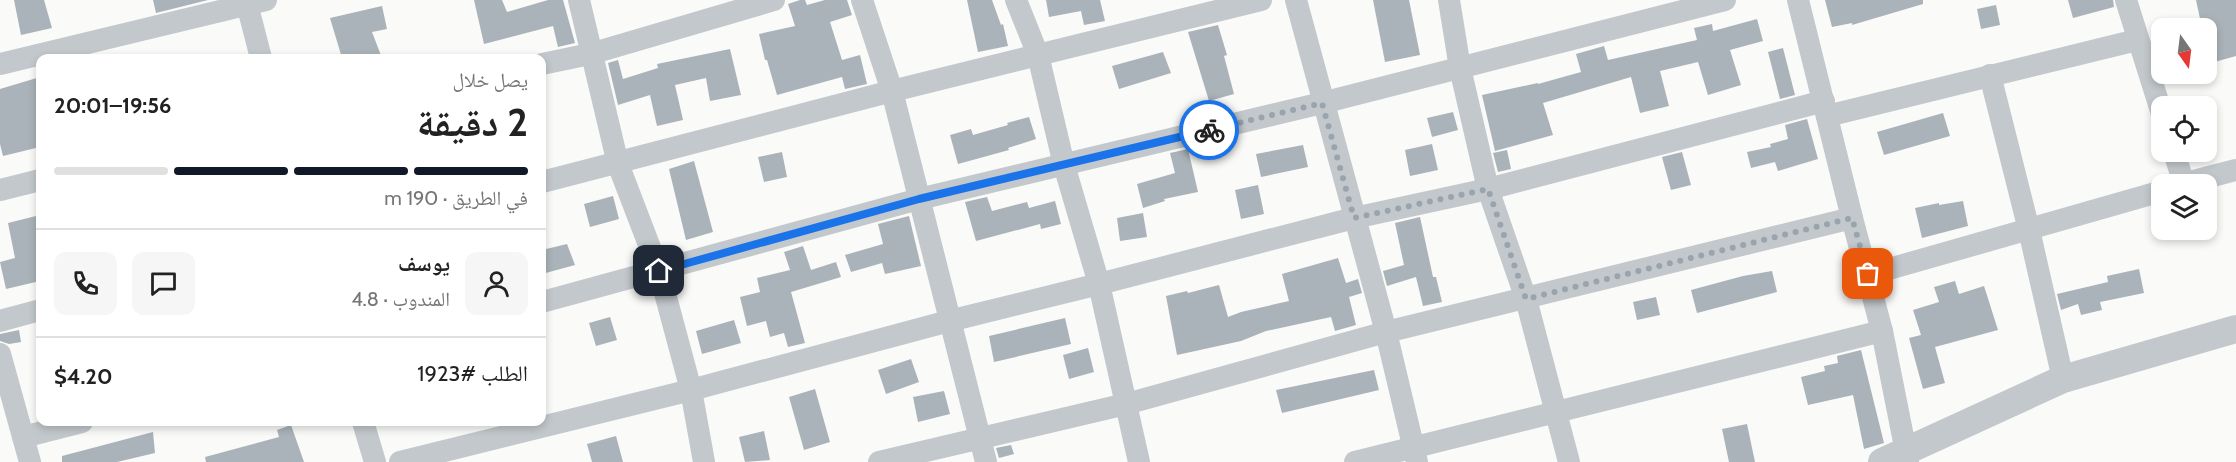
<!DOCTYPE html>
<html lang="ar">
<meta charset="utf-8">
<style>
:root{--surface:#fff;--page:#f6f6f6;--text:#222;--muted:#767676;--line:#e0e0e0;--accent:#111827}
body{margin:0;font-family:Cabin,"Noto Naskh Arabic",sans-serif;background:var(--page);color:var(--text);direction:rtl;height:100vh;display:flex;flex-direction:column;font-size:22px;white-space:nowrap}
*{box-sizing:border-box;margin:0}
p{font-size:20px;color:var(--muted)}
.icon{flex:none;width:33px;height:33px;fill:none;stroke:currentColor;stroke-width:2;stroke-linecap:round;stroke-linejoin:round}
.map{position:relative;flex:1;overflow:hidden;direction:ltr}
.drawer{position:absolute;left:36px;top:54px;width:510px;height:372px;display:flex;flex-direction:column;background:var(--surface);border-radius:12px;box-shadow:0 3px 9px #0003;direction:rtl}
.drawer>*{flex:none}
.needle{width:39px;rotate:166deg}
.fabs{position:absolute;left:2151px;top:18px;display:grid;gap:12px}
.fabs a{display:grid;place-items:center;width:66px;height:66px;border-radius:12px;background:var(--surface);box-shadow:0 3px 9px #0003;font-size:30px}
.pin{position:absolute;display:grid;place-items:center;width:51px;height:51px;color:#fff;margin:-26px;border-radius:12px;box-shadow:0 3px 9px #0006}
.courier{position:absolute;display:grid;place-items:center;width:60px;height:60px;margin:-30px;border:4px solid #1a73e8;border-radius:50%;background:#fff;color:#222;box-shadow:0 2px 8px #0007}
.overview em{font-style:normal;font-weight:700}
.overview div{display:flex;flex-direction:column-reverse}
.overview{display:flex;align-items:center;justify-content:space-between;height:102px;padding:0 18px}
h1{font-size:39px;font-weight:700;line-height:45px}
.bar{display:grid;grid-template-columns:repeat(4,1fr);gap:9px 6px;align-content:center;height:72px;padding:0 18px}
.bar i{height:8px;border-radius:4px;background:var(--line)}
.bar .on{background:var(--accent)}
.bar p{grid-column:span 4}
.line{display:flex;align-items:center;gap:15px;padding:0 18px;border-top:2px solid var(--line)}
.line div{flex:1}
.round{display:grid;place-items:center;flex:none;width:63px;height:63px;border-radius:12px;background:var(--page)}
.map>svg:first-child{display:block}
.building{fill:#aab3b9}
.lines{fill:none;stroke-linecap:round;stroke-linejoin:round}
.minor{stroke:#c3c8cc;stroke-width:22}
.tertiary{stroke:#c3c8cc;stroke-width:28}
.done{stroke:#99a4ac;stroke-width:6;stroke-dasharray:0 10.8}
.route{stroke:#1a73e8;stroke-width:8}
</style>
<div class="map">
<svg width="2236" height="462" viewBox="0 0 2236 462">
<rect width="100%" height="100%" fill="#fafaf8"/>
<!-- building -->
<g class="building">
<path d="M14 0H44L52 28 21 35Z"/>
<path d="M153 0H208L156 13Z"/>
<path d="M474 0H502L507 12 548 0H563L575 43 558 47 553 26 484 44Z"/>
<path d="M800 0H805L807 5 825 0H847L852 15 830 22 842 60 860 55 867 84 845 89 842 77 777 95 767 60H765L759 34 795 26 788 4Z"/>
<path d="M967 0H992L1001 25 1003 24 1008 46 978 52Z"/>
<path d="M1046 0H1100L1105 21 1084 25 1081 11 1049 17Z"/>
<path d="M1373 0H1409L1420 55 1385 62Z"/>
<path d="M1825 0H1923V4L1852 25V23L1832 27Z"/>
<path d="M2068 0H2113L2114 7 2073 18Z"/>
<path d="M2196 0H2236V56L2211 63 2206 46V28H2202Z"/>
<path d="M1996 5 2000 25 1981 29 1977 9Z"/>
<path d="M382 6 387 29 372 32 382 58H342L330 18Z"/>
<path d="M1757 19 1763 41 1730 50 1741 85 1708 95 1698 62 1660 71 1669 106 1640 113 1631 77 1543 103 1553 135 1495 151 1482 95 1538 83V84L1581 72 1576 54 1604 46 1608 60 1697 40 1694 28 1712 24 1713 31Z"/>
<path d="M1218 25 1227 55 1224 56 1234 94 1209 101 1188 32Z"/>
<path d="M1783 48 1795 95 1780 99 1768 52Z"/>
<path d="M730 49 741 95 710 101 706 78 675 85 683 120 657 126 650 95 618 105 608 63 618 60 623 79 658 68 657 64Z"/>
<path d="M1163 52 1171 73 1119 89 1112 66Z"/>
<path d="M40 77V147L3 156 0 144V89Z"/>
<path d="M1453 112 1458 130 1432 137 1427 118Z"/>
<path d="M1943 113 1950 136 1884 155 1877 132Z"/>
<path d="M1029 117 1036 139 1008 148 1009 150 958 164 950 135 971 129 973 135 1008 125 1007 123Z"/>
<path d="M1807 119 1818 159 1778 171 1775 162 1751 168 1747 152 1771 147 1770 144 1788 139 1785 125Z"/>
<path d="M1432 144 1438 170 1410 176 1405 150Z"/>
<path d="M1303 145 1308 167 1261 177 1256 154Z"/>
<path d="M1188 149 1198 192 1164 199 1165 201 1143 208 1137 184 1175 173 1170 153Z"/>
<path d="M1507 150 1511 169 1498 172 1493 153Z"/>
<path d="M782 152 787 177 764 182 758 157Z"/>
<path d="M1682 152 1691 185 1671 190 1662 157Z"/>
<path d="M694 161 713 232 686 240 669 169Z"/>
<path d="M1258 185 1264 214 1241 219 1235 190Z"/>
<path d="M613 196 619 219 590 227 584 204Z"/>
<path d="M987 197 992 211 1027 202 1029 208 1055 201 1061 224 1041 229 1040 224 976 241 965 202Z"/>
<path d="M1963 201 1968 226 1922 238 1915 208 1939 203V205Z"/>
<path d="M1143 213 1147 237 1120 241 1117 218Z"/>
<path d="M40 215V281L6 289 0 262 15 258 8 223Z"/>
<path d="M909 216 921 266 885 274 882 263 851 272 845 255 883 244 878 224Z"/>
<path d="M1420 217 1433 277H1436L1442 302 1423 306 1416 277 1387 286 1383 271 1404 265 1395 223Z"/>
<path d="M567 244 575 265 542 274V250Z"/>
<path d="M803 246 811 270 836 262 841 277 791 292 805 343 788 347 784 333 770 337 766 321 747 326 740 297 760 292 757 278 790 270 784 252Z"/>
<path d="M1338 258 1346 283 1358 279 1362 293 1349 297 1356 325 1335 331 1331 317 1266 331 1241 341 1177 355 1166 296 1187 291 1188 293 1219 285 1228 317 1241 312 1289 301 1282 274Z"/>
<path d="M2139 269 2144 293 2100 302 2102 310 2081 315 2078 304 2061 310 2057 294 2108 282 2107 276Z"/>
<path d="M1772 271 1777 292 1697 313 1691 290 1743 276Z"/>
<path d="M1955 281 1959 294 1984 286 1998 330 1935 347 1945 383 1923 389 1909 338 1921 335 1913 310 1939 302 1934 287Z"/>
<path d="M1656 297 1660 315 1637 320 1633 302Z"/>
<path d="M610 317 617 340 596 346 589 323Z"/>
<path d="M1065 318 1071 344 994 362 989 336Z"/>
<path d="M734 320 741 343 702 354 696 331Z"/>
<path d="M19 330 21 342 9 344 0 341V334Z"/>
<path d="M1088 348 1094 372 1069 379 1063 355Z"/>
<path d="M1861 350 1884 443 1864 449 1853 395 1808 405 1801 377 1825 371 1824 366 1838 363 1837 356Z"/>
<path d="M911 359 919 382 886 394 878 370Z"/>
<path d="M1374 370 1379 390 1282 413 1276 390Z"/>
<path d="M815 389 830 442 804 450 789 397Z"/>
<path d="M944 391 950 414 918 422 913 397Z"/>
<path d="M1747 424 1755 462H1729L1722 429Z"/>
<path d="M291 425 304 462H206L205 457 279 437 277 430Z"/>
<path d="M764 431 770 460 745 462 739 437Z"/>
<path d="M153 432 155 453 117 462H62V456Z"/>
<path d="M616 436 623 462H592L587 444Z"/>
<path d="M1011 445 1014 454 999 458 996 448Z"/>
</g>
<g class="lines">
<!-- minor -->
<g class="minor">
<path d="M246 0 261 58"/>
<path d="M579 0 618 164 659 271 691 390 704 462"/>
<path d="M862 0 892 91 986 462"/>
<path d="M1016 0 1038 55 1064 165 1099 284 1139 462"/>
<path d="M1296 0 1386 332 1417 462"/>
<path d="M1449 0 1460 68 1488 189 1526 299 1569 462"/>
<path d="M1798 0 1852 218 1882 331 1908 462"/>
<path d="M2126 0 2162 114"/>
<path d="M0 64 266 0"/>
<path d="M542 64 590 54 774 0"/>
<path d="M1990 75 2029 230 2063 379"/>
<path d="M1827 116 2137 40"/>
<path d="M2174 152 2184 184"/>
<path d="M542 182 892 91 1261 0"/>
<path d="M2182 184 2236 170"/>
<path d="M0 190 40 180"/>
<path d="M1868 275 2162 191"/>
<path d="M542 302 919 199 1322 103 1725 0"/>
<path d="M0 321 40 310"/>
<path d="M0 354 30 462"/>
<path d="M363 422 375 462"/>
<path d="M23 437 82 422"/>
<path d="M400 462 691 390 949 321 1099 284 1354 218 1488 189 1824 101"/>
<path d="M879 462 1126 404 1386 332 1852 218"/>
<path d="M1355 462 1882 331"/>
</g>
<!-- tertiary -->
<path class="tertiary" d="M1882 462 2063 379 2236 329"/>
</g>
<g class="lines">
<!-- done -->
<path class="done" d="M1209 130 1322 103 1354 218 1488 189 1526 299 1852 218 1868 274"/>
<!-- route -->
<path class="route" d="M659 271 919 199 1209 130"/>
</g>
</svg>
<div class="fabs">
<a><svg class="needle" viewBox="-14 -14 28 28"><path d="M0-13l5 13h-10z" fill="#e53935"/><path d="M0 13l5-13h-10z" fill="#767676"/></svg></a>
<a><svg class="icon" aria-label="locate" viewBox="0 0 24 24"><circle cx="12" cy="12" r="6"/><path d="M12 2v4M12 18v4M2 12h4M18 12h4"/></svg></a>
<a><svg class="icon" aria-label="layers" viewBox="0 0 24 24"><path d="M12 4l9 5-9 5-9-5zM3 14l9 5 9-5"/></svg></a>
</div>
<div class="pin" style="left:1868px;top:274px;background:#ea580c"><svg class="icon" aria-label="bag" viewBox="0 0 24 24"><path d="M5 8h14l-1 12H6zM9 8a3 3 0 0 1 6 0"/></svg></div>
<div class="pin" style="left:659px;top:271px;background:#1f2937"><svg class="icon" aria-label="home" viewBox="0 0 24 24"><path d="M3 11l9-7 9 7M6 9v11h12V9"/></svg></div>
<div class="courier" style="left:1209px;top:130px"><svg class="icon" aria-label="bike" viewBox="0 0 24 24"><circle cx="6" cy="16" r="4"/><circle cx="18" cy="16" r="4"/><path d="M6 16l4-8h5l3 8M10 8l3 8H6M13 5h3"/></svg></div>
<section class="drawer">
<div class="overview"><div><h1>2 دقيقة</h1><p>يصل خلال</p></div><em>19:56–20:01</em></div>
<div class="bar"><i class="on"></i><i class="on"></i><i class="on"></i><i></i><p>في الطريق · 190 m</p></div>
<div class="line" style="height:108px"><a class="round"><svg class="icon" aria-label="person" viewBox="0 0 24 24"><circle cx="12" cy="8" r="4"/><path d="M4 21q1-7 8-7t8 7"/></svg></a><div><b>يوسف</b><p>المندوب · 4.8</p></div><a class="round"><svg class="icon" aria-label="chat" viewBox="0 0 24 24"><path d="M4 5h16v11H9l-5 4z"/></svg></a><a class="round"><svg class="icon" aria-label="phone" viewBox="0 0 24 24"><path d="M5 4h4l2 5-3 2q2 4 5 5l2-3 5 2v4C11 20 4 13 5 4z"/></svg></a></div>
<div class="line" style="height:78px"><div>الطلب #1923</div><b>$4.20</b></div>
</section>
</div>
